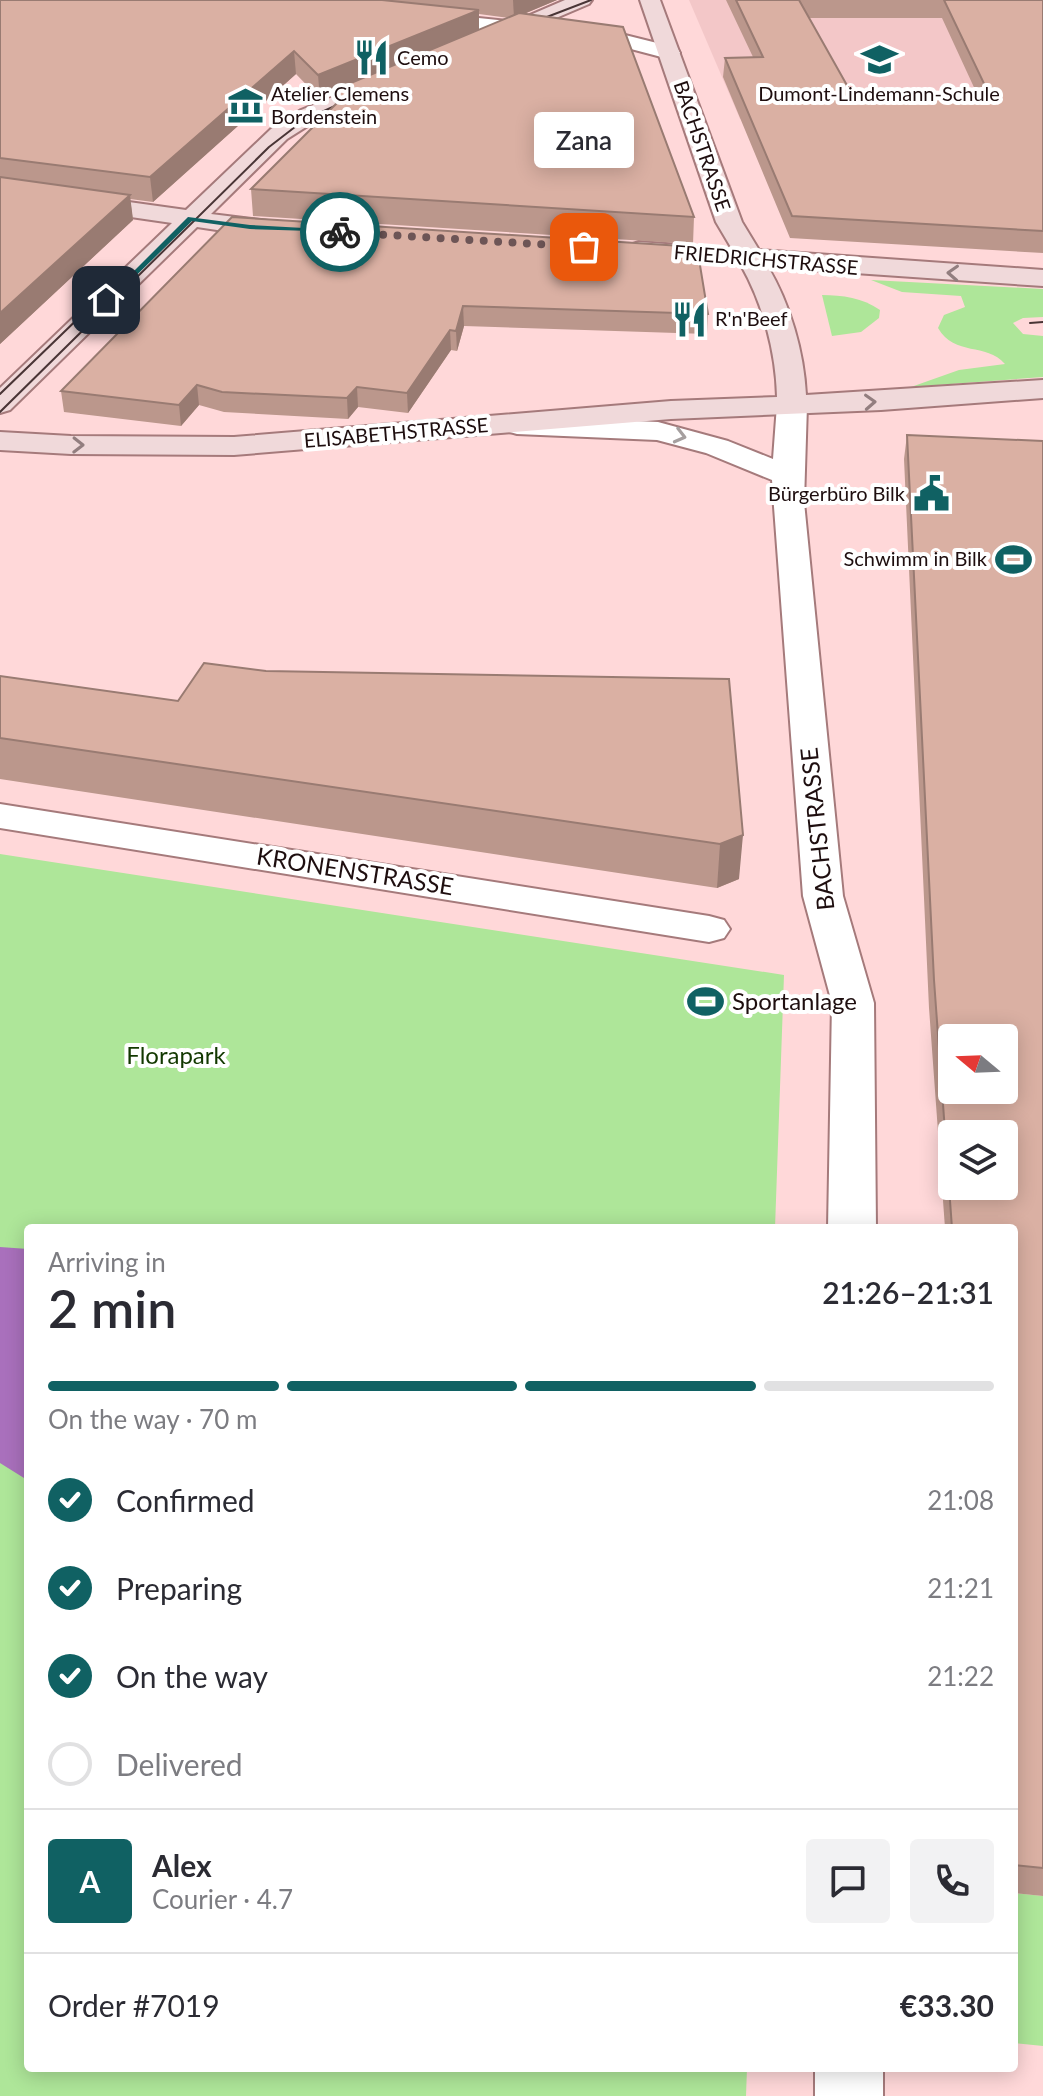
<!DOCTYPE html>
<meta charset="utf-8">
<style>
:root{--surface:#fff;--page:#f2f2f3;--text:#2b2b33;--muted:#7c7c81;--line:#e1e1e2;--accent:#106163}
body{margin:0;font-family:Lato,sans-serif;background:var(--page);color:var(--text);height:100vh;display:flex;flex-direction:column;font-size:30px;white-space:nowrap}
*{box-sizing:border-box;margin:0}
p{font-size:26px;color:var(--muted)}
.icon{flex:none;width:44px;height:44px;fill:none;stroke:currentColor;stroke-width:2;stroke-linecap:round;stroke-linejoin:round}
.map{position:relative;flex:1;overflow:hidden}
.side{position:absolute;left:24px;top:1224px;width:994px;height:848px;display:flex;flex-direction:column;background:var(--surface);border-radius:8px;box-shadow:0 4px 20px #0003}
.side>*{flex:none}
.needle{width:52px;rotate:289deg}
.controls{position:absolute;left:938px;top:1024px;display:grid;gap:16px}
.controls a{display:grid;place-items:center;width:80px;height:80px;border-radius:8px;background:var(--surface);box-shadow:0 4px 20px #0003;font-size:40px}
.pin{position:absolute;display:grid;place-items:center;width:68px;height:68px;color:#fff;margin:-34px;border-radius:16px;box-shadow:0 4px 12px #0006}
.courier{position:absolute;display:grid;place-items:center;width:80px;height:80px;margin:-40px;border:6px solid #106163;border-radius:50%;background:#fff;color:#222;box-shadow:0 2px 10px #0007}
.bubble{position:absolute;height:56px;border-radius:8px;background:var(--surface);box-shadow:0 4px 20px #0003;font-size:26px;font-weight:600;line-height:56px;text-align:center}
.overview em{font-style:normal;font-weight:600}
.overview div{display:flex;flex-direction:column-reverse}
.overview{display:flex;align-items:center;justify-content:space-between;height:136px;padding:0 24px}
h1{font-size:52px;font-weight:600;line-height:60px}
.bar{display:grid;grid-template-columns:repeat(4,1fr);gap:12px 8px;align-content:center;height:96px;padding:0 24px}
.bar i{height:10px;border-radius:6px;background:var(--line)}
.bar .active{background:var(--accent)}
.bar p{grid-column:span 4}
.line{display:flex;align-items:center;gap:20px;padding:0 24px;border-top:2px solid var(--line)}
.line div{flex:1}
.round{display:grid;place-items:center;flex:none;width:84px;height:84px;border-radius:8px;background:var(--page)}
ol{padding:0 24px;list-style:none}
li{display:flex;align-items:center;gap:24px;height:88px}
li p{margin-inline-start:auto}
li .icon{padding:8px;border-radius:50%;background:var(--accent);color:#fff;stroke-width:4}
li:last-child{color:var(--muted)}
li i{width:44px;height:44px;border:4px solid var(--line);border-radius:50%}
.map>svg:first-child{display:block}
.built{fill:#f3c7c8}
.green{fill:#aee699}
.water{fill:#a970bc}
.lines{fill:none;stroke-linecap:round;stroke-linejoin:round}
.street-casing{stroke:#a57a7b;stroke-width:4}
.secondary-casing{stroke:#a57a7b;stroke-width:4}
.street{fill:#fff;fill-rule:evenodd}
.secondary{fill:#f0d9da;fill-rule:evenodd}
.tram{stroke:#493536;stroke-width:2}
.wall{fill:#bb978c;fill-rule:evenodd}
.shaded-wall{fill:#997b72}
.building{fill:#dab0a3;stroke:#997b72;stroke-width:2;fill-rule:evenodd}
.oneway{stroke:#927e7f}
.oneway2{stroke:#a59f9f}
.route{fill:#106163}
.done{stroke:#6d5556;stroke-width:8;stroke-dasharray:0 14.4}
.labels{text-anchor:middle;stroke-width:8;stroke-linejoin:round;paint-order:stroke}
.far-poi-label{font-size:20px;fill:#1e0e0f;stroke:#fff;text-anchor:start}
.far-street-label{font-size:20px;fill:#1e0e0f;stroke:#fff}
.street-label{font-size:24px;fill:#1e0e0f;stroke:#fff}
.poi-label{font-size:24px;fill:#1e0e0f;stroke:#fff;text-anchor:start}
.park-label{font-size:24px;fill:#123800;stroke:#fff}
</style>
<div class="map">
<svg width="1043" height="2096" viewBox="0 0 1043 2096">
<rect width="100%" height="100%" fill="#ffd8d9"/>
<!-- built -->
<path class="built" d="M689 0H1021L1043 117 740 119Z"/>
<!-- green -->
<g class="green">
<path d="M871 280 1043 289V317L1023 318 1013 323 1023 334 1043 336V377L911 387 959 370 1005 364C986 342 955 357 938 328L944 315 965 307 961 296 902 292Z"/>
<path d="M822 295C842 295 863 298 880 310L879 318 861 332 832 336Z"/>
<path d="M0 854 784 975 775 1228H28V2068H747L746 2096H0Z"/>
<path d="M1014 1893 1043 1896V2046L1014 2043Z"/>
</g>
<!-- water -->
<path class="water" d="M0 1247 28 1249V1485L24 1478 0 1463Z"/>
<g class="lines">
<defs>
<g id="street">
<path d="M421 12 613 32 677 48 680 53 669 59 612 44 414 22 411 18 414 14Z"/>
<path d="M792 396 802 399 807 405 804 502 843 896 874 1003 876 1228H828L832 1003 803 896 772 480 706 453 657 440 517 434 506 431 502 425 506 419 517 416 658 422 728 441 773 459 777 405 782 399Z"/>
<path d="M0 804 709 916 724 920 730 929 724 938 709 942 0 828Z"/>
<rect x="815" y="2068" width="68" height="28"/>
</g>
<g id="secondary">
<path d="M565 0H592L589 4 495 44H481L478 40 481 36Z"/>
<path d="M640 0H660L742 222 759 250 1043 270V286L768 267C790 304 804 352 806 395L1043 380V398L881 410 671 419 234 455 71 454 0 450V432L71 436 234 437 671 401 777 397C776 352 763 304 741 265L639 258 630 255 626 250 630 245 639 242 732 249 716 222Z"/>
<path d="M391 73 402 80 399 85 317 120 287 139 211 214 292 224 296 229 292 234 250 235 197 227 10 410 0 413V388L172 223 0 198V184L186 210 271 129 301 110Z"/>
</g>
</defs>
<!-- street casing -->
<use href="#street" class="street-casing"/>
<!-- secondary casing -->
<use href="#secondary" class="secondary-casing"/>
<!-- street -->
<use href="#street" class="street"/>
<!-- secondary -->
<use href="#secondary" class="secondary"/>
<!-- tram -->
<g class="tram">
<path d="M526 25 591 0"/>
<path d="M1030 323 1043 322"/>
<path d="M0 394 119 279"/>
<path d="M0 412 269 147 304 120 357 96"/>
</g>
</g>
<!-- wall -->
<g class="wall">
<path d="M0 0H557L524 14 694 217 693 244 253 216 251 189 335 105 334 92 320 99 296 74 153 202 130 199 133 220 0 344ZM479 14 509 18 479 30Z"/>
<path d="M726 0H1043V253L790 238 723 77 725 58 753 57ZM809 18H942L978 96H853Z"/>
<path d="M232 217 708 314 707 334 464 326 457 351 451 350 408 413 358 407 348 419 224 412 199 405 181 426 64 412 61 391Z"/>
<path d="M907 435 1043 441V1896L1014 1893V1228H945L929 1008 904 459Z"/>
<path d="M266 671 729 679 739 879 717 888 0 779V676L178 701Z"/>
</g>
<!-- shaded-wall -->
<g class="shaded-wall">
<path d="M513 0H557L514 18Z"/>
<path d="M479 10V32L334 90V92L320 99 318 75Z"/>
<path d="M294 51 296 74 153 202 150 177Z"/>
<path d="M130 195 133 220 0 344V313Z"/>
<path d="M463 306 464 326 457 351 456 331Z"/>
<path d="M450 330 451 350 408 413 407 393Z"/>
<path d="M197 385 199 405 181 426 179 405Z"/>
<path d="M357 387 358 407 348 419 347 398Z"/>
<path d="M743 835 739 879 717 888 720 844Z"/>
</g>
<!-- building -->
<g class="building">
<path d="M0 0H382L479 10 318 75 294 51 150 177 0 158Z"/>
<path d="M736 0H799L853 96H990L944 0H1043V231L792 216 725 58 763 57Z"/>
<path d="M519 13 623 27 694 217 251 189 342 98 334 90Z"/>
<path d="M0 177 130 195 0 313Z"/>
<path d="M232 217 697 247 708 314 463 306 456 331 450 330 407 393 357 387 347 398 222 392 197 385 179 405 61 391Z"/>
<path d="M907 435 1043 441V1868L1014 1865V1228H952L934 980ZM952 1038H1004V1090H952ZM952 1134H1004V1186H952Z"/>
<path d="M204 663 266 671 729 679 743 835 720 844 0 738V676L178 701Z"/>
</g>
<!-- one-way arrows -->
<defs><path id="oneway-chevron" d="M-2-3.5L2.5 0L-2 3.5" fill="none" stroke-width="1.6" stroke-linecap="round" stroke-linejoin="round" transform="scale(2)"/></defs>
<g class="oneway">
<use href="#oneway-chevron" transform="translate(953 273) rotate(-177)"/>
<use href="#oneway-chevron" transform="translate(870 402) rotate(-3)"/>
<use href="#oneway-chevron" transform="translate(78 445) rotate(1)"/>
</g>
<use class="oneway2" href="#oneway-chevron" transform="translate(680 436) rotate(14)"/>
<!-- route -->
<path class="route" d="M188 217 250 225 340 230 344 232 250 229 192 221 109 302H103Z"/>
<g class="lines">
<!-- done -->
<path class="done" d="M340 232 584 247"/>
</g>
<!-- icons -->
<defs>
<symbol id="restaurant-bare" viewBox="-9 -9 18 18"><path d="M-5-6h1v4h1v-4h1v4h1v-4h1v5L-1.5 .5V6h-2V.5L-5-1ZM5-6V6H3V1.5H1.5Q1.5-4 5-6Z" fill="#106163" stroke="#fff" stroke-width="2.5" paint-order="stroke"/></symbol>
<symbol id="school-bare" viewBox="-9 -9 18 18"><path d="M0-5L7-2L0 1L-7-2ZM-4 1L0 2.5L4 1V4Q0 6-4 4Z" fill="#106163" stroke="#fff" stroke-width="2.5" paint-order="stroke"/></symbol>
<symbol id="museum-bare" viewBox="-9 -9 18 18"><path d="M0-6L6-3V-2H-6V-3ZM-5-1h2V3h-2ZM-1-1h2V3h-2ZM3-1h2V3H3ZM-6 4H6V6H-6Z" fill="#106163" stroke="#fff" stroke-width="2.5" paint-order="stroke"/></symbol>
<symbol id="civic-bare" viewBox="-9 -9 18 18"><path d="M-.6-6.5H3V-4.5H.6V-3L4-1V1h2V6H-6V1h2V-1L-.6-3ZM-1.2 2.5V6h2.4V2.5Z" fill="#106163" stroke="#fff" stroke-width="2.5" paint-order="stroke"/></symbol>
<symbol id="stadium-bare" viewBox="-9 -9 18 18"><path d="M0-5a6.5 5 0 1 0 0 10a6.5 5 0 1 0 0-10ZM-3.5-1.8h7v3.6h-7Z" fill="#106163" stroke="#fff" stroke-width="2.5" paint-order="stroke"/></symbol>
</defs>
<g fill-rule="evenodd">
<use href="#restaurant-bare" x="346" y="32" width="51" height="51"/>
<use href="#school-bare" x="854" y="34" width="51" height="51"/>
<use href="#museum-bare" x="220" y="80" width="51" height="51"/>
<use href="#restaurant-bare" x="664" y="294" width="51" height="51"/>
<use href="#civic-bare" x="906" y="468" width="51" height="51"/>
<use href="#stadium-bare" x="988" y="534" width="51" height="51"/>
<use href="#stadium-bare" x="680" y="976" width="51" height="51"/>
</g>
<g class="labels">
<!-- far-poi labels -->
<g class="far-poi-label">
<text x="397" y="65">Cemo</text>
<text x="271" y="101">Atelier Clemens<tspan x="271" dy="23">Bordenstein</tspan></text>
<text x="879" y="101" text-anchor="middle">Dumont-Lindemann-Schule</text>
<text x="715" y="326">R'n'Beef</text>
<text x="905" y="501" text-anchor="end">Bürgerbüro Bilk</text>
<text x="987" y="566" text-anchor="end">Schwimm in Bilk</text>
</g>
<!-- far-street labels -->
<g class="far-street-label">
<text transform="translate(702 146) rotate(71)" y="7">BACHSTRASSE</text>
<text transform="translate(766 260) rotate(5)" y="7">FRIEDRICHSTRASSE</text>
<text transform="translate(396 433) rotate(-5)" y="7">ELISABETHSTRASSE</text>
</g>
<!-- street labels -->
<g class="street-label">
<text transform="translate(818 829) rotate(-96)" y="8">BACHSTRASSE</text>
<text transform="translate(355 872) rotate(9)" y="8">KRONENSTRASSE</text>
</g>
<!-- poi labels -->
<g class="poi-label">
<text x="732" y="1010">Sportanlage</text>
</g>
<!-- park labels -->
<g class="park-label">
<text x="176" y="1064">Florapark</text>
</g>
</g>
</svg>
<div class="controls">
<a><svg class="needle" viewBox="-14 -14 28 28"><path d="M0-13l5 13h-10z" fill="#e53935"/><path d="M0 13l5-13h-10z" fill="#7c7c81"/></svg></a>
<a><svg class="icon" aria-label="layers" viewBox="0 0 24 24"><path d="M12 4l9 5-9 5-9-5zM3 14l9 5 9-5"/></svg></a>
</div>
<div class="pin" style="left:584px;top:247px;background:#ea580c"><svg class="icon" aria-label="bag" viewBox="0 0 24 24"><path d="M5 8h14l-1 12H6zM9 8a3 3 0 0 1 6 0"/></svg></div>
<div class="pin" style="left:106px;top:300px;background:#1f2937"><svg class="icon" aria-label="home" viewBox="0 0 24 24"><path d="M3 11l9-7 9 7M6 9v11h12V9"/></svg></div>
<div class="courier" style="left:340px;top:232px"><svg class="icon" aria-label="bike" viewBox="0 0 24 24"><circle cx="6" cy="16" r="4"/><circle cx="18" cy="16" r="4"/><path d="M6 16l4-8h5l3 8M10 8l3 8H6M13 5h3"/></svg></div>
<div class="bubble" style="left:534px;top:112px;width:100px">Zana</div>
<section class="side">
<div class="overview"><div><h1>2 min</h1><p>Arriving in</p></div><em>21:26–21:31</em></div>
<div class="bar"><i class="active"></i><i class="active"></i><i class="active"></i><i></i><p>On the way · 70 m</p></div>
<ol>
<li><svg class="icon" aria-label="check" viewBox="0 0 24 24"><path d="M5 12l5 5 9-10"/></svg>Confirmed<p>21:08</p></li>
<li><svg class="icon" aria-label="check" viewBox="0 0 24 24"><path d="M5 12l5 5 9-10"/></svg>Preparing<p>21:21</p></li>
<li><svg class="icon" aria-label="check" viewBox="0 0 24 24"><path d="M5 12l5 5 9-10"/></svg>On the way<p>21:22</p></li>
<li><i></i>Delivered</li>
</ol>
<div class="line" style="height:144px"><b class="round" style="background:var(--accent);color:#fff">A</b><div><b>Alex</b><p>Courier · 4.7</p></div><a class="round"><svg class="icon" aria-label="chat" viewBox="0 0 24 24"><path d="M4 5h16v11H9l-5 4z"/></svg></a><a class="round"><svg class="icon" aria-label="phone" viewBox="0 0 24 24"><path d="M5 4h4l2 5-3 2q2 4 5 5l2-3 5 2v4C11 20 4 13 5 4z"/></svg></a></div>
<div class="line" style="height:104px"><div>Order #7019</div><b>€33.30</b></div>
</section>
</div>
